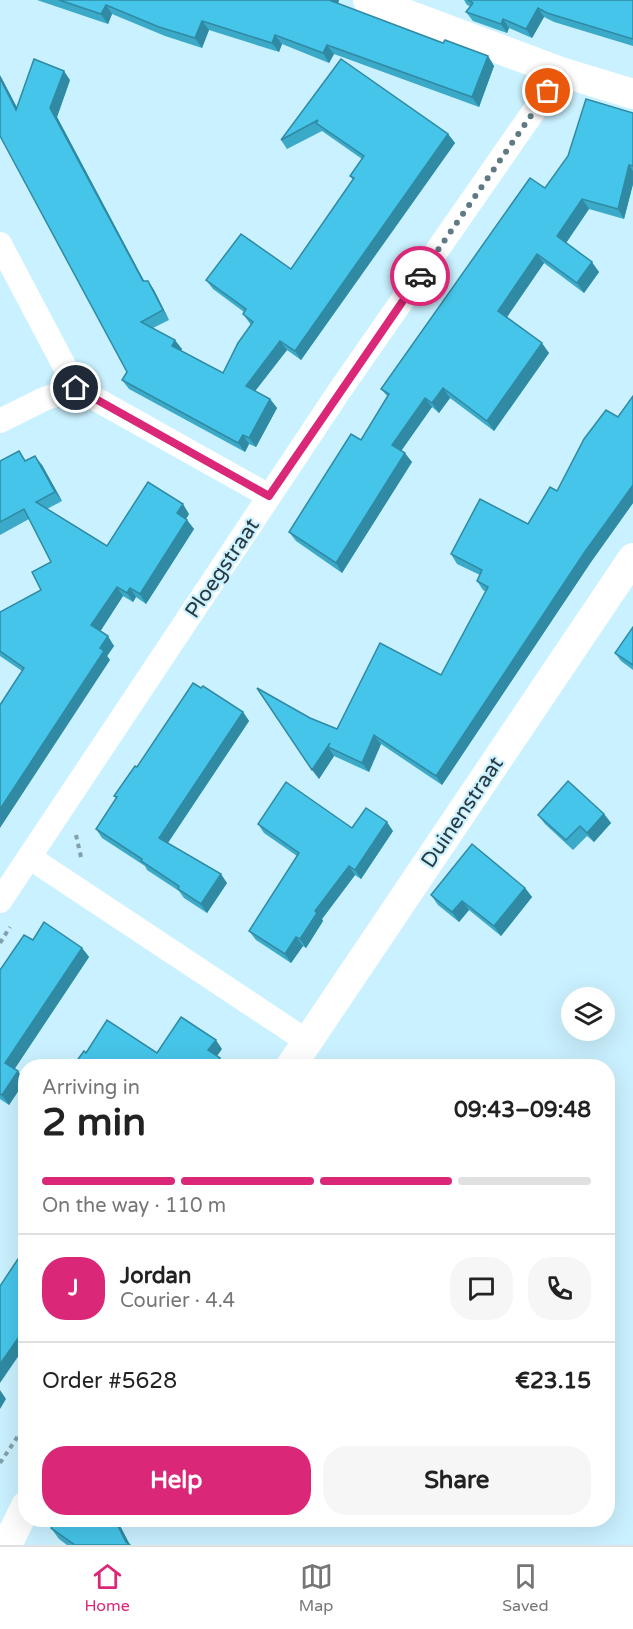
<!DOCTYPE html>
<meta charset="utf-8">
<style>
:root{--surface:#fff;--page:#f6f6f6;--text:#222;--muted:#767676;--line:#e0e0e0;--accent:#db2777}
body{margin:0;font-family:"Varela Round",sans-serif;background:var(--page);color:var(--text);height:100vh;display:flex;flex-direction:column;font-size:22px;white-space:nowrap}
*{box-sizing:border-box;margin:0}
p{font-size:20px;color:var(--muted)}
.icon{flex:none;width:33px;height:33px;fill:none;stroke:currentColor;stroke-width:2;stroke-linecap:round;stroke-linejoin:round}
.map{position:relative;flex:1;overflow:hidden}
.sheet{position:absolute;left:18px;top:1059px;width:597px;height:468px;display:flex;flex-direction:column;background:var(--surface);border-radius:24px;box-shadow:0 6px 24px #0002}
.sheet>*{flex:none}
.controls{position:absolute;left:561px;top:987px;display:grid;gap:12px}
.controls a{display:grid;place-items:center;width:54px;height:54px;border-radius:50%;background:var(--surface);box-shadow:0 6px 24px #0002;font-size:30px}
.pin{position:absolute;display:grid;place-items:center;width:51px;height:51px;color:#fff;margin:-26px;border:3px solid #fff;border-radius:50%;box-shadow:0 2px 6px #0007}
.courier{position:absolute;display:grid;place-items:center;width:60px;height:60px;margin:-30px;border:4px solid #db2777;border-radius:50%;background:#fff;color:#222;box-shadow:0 2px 8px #0007}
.headline em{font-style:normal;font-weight:700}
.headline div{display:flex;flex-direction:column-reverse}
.headline{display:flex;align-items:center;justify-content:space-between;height:102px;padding:0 24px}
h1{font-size:39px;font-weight:700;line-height:45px}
.bar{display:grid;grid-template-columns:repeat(4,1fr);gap:9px 6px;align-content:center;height:72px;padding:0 24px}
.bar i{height:8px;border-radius:4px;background:var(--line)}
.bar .current{background:var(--accent)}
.bar p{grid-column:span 4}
.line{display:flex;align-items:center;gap:15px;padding:0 24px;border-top:2px solid var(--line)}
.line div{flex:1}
.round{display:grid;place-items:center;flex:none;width:63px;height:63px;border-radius:24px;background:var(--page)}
.primary-button{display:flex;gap:12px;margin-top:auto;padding:12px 24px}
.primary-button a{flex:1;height:69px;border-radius:24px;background:var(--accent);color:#fff;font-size:24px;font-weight:700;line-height:69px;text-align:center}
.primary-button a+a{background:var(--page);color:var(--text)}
.tab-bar{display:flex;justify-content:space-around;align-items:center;height:84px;border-top:2px solid var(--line);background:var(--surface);font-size:16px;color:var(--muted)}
.tab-bar a{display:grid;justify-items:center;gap:3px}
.tab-bar .current{color:var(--accent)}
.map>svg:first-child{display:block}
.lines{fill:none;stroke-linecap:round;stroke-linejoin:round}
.path{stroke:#839faa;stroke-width:4;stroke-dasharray:4.5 4.5;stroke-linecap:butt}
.minor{stroke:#fff;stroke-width:24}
.tertiary{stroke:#fff;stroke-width:30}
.wall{fill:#3ba9c8}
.shaded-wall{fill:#308aa3}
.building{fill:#45c5e9;stroke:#308aa3;stroke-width:1.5}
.done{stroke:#617982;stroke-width:6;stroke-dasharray:0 10.8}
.route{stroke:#db2777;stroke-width:8}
.labels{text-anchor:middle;stroke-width:4.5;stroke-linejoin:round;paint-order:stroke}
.street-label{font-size:21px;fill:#29383e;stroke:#caf1ff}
</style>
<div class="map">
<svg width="633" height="1545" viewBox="0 0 633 1545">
<rect width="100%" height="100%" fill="#caf1ff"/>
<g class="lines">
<!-- path -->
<g class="path">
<path d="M76 835 81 857"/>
<path d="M0 943 10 927"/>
<path d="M0 1463 26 1424"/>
</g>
<!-- minor -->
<g class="minor">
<path d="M0 244 76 388 269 496"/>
<path d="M0 421 44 399 76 388"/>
<path d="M29 857 308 1042"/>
<path d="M0 901 340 390 561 72"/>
</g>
<!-- tertiary -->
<g class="tertiary">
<path d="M368 0 561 72 633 94"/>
<path d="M291 1066 633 558"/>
<path d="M7 1545 26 1506"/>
</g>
</g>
<!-- wall -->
<g class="wall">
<path d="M37 0H339L338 4 443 43 488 56 494 66 479 107 334 54 329 63 282 44 279 52 209 30 202 48 165 36 112 14 108 24Z"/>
<path d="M464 0H633V46L554 22 544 17 532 38 509 28 507 33 473 21 466 12 470 6 467 5Z"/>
<path d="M341 59 448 134 455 143 301 360 287 350 255 391 270 399 277 408 256 447 249 444 245 452 129 389 122 380 127 372 0 75 17 108 70 80 57 117 144 281H148L154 290 169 320 153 328 182 349 181 351 223 373 251 325 243 314 244 312 213 289 206 280 291 269 353 180 350 176 362 159 322 131 287 149 281 140Z"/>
<path d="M633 113V184L624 219 589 209 566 243 599 272 584 293 544 263 507 317 549 353 494 431 450 398 439 413 432 407 401 451 412 462 342 573 296 541 289 532 361 440 388 397 381 389 545 188Z"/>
<path d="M633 396V503L591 562 442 785 381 744 369 772 334 756 319 779 310 718 337 729 441 675 486 592 483 590 477 581 480 575 457 564 451 554 528 524 557 491 618 417Z"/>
<path d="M0 461H26L42 465 62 501 47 509 107 546 189 514 186 519 194 529 146 604 136 597 133 602 123 596 100 631 114 646 107 656 110 660 22 671 0 656V612L41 590 51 562 29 519 0 535Z"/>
<path d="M633 627V670L621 661 615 653Z"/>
<path d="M243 712 249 721 168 843 227 883 207 913 184 898 179 891 147 870 145 866 102 838 96 829 116 798 114 796 137 767Z"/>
<path d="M604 814 611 823 594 842 587 836 573 850 545 824 538 815Z"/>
<path d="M258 824 352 828 393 831 361 879 355 875 322 919 323 921 306 948 303 946 291 963 256 940 249 931 297 856 264 833Z"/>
<path d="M525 888 532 897 501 936 469 910 459 922 438 905 431 895Z"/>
<path d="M33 940 82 948 89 957 14 1069 25 1081 9 1105 0 1099V970Z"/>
<path d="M117 1520 130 1545H67L59 1539 51 1528Z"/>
</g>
<!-- shaded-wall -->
<g class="shaded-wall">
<path d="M329 0H339L335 10Z"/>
<path d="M106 5 112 14 108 24 101 14Z"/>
<path d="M538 8 544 17 532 38 526 29Z"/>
<path d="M503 19 509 28 507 33 501 24Z"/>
<path d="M202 21 209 30 202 48 195 38Z"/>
<path d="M275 35 282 44 279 52 272 43Z"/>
<path d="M327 45 334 54 329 63 323 53Z"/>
<path d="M488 56 494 66 479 107 472 97Z"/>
<path d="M64 71 70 80 57 117 149 290 143 281 50 108Z"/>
<path d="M0 75 23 119 16 110 0 78Z"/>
<path d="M448 134 455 143 301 360 295 351Z"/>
<path d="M629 165 633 171V184L624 219 618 209Z"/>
<path d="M582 199 589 209 564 246 557 236Z"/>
<path d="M537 254 544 263 505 320 498 311Z"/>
<path d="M592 262 599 272 584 293 577 283Z"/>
<path d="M148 281 154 290 169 320 163 310Z"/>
<path d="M175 340 182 349 178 355 172 346Z"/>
<path d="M280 341 287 350 252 395 246 386Z"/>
<path d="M542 343 549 353 494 431 487 421Z"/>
<path d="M443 388 450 398 439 413 432 403Z"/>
<path d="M425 398 432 407 399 454 392 445Z"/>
<path d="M270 399 277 408 256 447 249 438Z"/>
<path d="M243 435 249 444 245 452 238 443Z"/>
<path d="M405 453 412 462 342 573 336 563Z"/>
<path d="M35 456 42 465 62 501 55 492Z"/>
<path d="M633 485V503L591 562 442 785 436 776 584 553Z"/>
<path d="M183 504 189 514 184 522 177 513Z"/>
<path d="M187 520 194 529 146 604 140 594Z"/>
<path d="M117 587 123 596 98 635 91 625Z"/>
<path d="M130 588 136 597 133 602 127 593Z"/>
<path d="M108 636 114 646 107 656 110 660 0 828V809L100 648Z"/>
<path d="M243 712 249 721 165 847 159 838Z"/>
<path d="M374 735 381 744 369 772 362 763Z"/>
<path d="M330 743 328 747 334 756 319 779 312 770Z"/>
<path d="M604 814 611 823 594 842 587 833Z"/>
<path d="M387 822 393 831 361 879 355 870Z"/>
<path d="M349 866 355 875 322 919 323 921 306 948 300 939 315 911Z"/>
<path d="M221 874 227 883 207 913 201 904Z"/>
<path d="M525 888 532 897 501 936 494 926Z"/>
<path d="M462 901 469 910 459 922 452 912Z"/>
<path d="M296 937 303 946 291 963 285 954Z"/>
<path d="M82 948 89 957 12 1073 5 1063Z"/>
<path d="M216 1040 222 1049 215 1059 208 1050Z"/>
<path d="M220 1058 226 1066H214Z"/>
<path d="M18 1071 25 1081 9 1105 2 1095Z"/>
<path d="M23 1331 26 1335V1345L0 1383V1364Z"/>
<path d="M0 1390 6 1399 0 1409Z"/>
<path d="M115 1520H117L130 1545H128Z"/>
</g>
<!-- building -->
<g class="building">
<path d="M59 0H329L443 43 445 40 488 56 472 97 327 45 323 53 275 35 272 43 202 21 195 38 159 27 106 5 101 14Z"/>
<path d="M468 0H633V39L547 13 538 8 526 29 503 19 501 24 466 12 473 3Z"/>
<path d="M34 59 64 71 50 108 143 281H148L163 310 141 322 175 340 172 346 223 373 238 343 253 322 243 314 246 309 206 280 241 234 291 269 354 178 350 176 364 156 316 123 318 120 281 140 341 59 448 134 295 351 280 341 246 386 270 399 249 438 243 435 238 443 122 380 127 372 0 136V78L16 110Z"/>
<path d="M586 99 633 113V166L629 165 618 209 582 199 557 236 592 262 577 283 537 254 498 311 542 343 487 421 443 388 432 403 425 398 392 445 405 453 336 563 289 532 351 434 361 440 389 394 381 389 530 178 545 188 568 156Z"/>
<path d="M633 396V485L584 553 436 776 374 735 362 763 328 747 330 743 312 770 257 688 310 718 337 729 380 643 441 675 488 587 477 581 482 570 451 554 480 499 528 524 550 487 557 491 584 439 606 410 618 417Z"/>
<path d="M19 451 25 461 35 456 55 492 36 502 107 546 148 482 183 504 177 513 187 520 140 594 130 588 127 593 117 587 91 625 108 636 100 648 104 651 0 809V705L24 668 0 651V612L41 590 32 572 51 562 24 509 0 522V461Z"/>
<path d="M633 627V665L615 653Z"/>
<path d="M193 683 201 688 203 686 243 712 159 838 221 874 201 904 178 889 179 886 141 861 142 859 96 829 117 797 114 796 135 766 137 767Z"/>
<path d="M568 781 604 814 587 833 580 826 566 840 538 815Z"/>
<path d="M286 782 352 828 366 808 387 822 355 870 349 866 315 911 317 913 300 939 296 937 285 954 249 931 299 853 258 824Z"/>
<path d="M472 844 525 888 494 926 462 901 452 912 431 895Z"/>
<path d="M44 922 82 948 5 1063 18 1071 2 1095 0 1094V970L24 935 33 940Z"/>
<path d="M181 1017 216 1040 208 1050 220 1058 214 1066H73L84 1051 86 1053 107 1020 157 1053Z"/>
<path d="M26 1247V1333L23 1331 0 1364V1286Z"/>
<path d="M57 1520H115L126 1542 130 1545H75L51 1528Z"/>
</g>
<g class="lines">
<!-- done -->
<path class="done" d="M420 276 548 91"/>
<!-- route -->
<path class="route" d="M76 388 269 496 420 276"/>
</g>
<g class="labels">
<!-- street labels -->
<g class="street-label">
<text transform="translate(222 568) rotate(-56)" y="7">Ploegstraat</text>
<text transform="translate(462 812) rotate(-56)" y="7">Duinenstraat</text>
</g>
</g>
</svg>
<div class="controls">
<a><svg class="icon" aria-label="layers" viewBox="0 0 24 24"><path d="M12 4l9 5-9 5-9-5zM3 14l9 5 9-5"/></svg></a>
</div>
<div class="pin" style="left:548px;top:91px;background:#ea580c"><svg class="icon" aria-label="bag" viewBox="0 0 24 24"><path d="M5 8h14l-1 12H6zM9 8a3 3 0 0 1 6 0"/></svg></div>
<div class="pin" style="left:76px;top:388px;background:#1f2937"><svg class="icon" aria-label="home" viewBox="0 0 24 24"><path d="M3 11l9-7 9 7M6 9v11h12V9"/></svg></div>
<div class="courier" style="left:420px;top:276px"><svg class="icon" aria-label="car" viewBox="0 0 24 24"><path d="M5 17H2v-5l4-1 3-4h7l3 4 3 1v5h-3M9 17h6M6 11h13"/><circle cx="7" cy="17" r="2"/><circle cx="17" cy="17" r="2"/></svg></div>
<section class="sheet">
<div class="headline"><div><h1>2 min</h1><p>Arriving in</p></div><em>09:43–09:48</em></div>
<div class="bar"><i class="current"></i><i class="current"></i><i class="current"></i><i></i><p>On the way · 110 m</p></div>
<div class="line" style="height:108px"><b class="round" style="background:var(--accent);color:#fff">J</b><div><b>Jordan</b><p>Courier · 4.4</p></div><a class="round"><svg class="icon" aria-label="chat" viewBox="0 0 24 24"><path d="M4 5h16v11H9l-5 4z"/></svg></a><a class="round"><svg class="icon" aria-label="phone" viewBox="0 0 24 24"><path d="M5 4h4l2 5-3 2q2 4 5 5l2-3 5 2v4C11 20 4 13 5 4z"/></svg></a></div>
<div class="line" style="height:78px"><div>Order #5628</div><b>€23.15</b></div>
<div class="primary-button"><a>Help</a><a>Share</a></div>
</section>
</div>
<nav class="tab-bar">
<a class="current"><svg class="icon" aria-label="home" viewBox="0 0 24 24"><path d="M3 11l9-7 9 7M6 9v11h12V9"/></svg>Home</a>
<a><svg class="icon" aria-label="map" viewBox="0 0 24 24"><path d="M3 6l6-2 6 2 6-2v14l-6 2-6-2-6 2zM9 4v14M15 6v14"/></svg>Map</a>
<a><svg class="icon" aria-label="saved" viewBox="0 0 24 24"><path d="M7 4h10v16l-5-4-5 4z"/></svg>Saved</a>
</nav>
